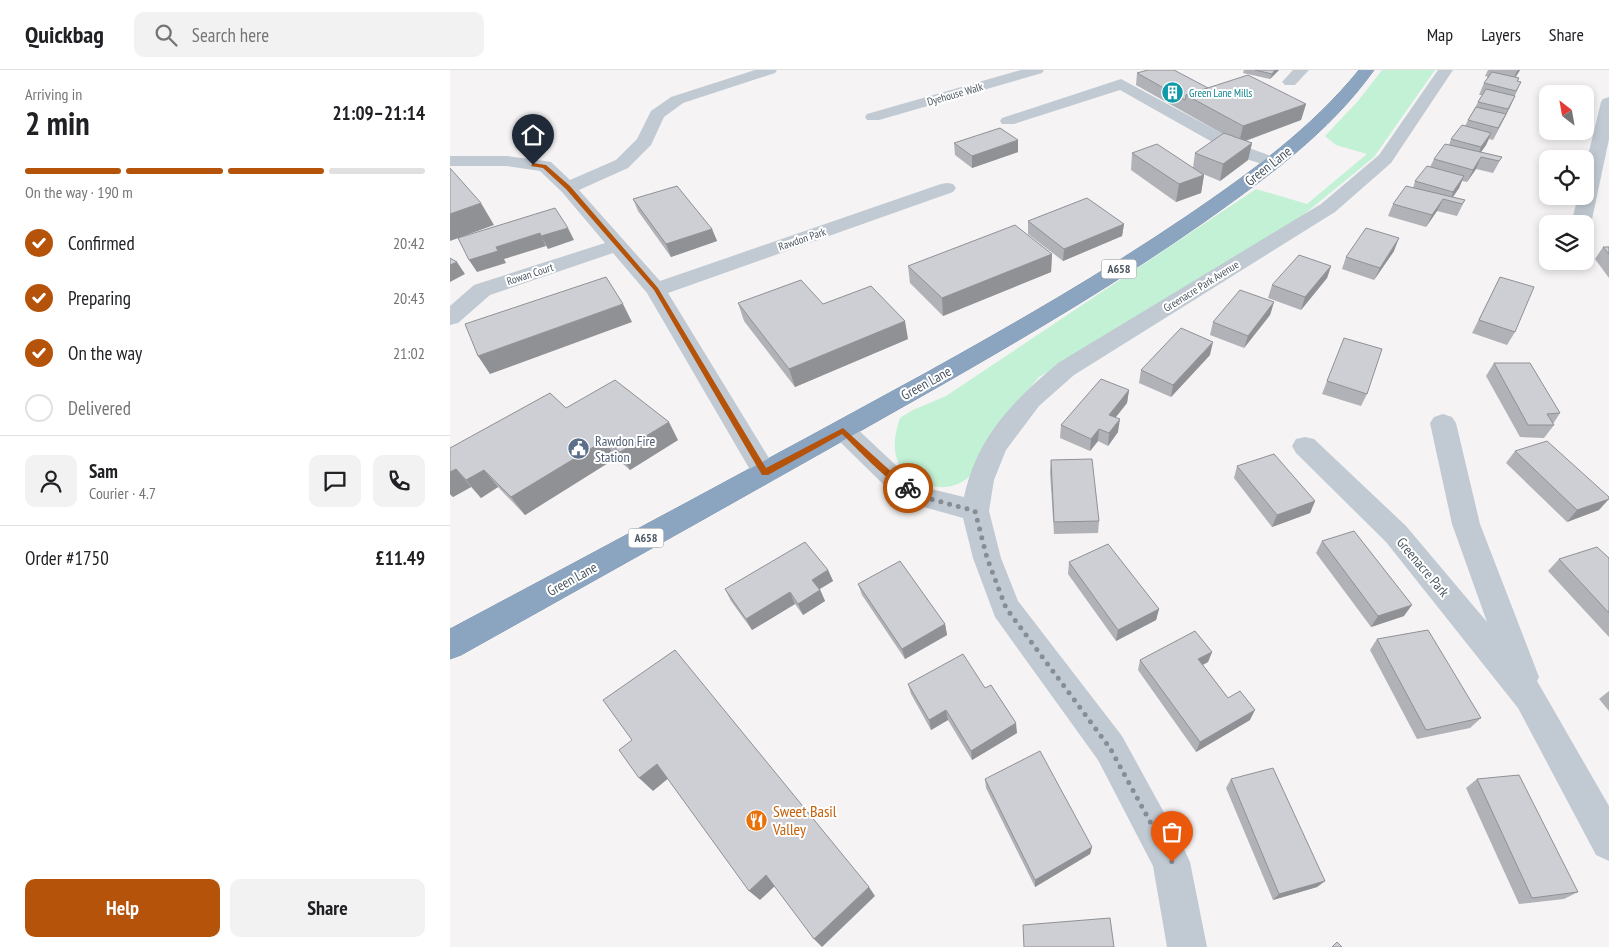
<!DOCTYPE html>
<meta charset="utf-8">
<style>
:root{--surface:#fff;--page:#f2f2f2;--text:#202124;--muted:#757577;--line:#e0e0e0;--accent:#b45309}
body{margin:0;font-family:"PT Sans Narrow",sans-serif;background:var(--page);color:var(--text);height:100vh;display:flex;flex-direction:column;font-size:19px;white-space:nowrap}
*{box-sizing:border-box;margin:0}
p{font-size:16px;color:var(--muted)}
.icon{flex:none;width:28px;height:28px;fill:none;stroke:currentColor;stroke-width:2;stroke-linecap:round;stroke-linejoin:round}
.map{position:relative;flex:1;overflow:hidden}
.drawer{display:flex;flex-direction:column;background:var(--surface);width:450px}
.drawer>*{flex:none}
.needle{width:32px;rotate:329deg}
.buttons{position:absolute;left:1089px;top:15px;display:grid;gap:10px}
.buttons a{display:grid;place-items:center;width:55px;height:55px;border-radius:10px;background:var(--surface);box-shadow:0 2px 8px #0003;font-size:25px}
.pin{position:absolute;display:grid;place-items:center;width:42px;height:42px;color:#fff;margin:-51px -21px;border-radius:50% 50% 50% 0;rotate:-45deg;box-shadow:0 0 5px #0007}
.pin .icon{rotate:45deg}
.courier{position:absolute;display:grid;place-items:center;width:50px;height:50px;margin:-25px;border:4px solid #b45309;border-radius:50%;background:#fff;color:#222;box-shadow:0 1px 6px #0007}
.summary em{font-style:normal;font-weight:700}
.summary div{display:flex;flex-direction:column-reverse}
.summary{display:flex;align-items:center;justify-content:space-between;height:85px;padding:0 25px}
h1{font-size:32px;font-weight:700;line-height:38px}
.bar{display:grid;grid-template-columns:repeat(4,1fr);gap:8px 5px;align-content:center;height:60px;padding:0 25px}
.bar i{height:6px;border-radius:4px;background:var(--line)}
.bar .active{background:var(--accent)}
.bar p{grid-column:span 4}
.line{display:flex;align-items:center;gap:12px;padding:0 25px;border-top:1px solid var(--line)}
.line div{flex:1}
.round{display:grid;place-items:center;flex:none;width:52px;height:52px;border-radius:10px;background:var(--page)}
ol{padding:0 25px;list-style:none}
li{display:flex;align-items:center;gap:15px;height:55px}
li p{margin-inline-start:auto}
li .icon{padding:5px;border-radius:50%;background:var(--accent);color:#fff;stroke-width:4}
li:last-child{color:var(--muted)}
li i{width:28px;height:28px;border:2px solid var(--line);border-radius:50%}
.action{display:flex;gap:10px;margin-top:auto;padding:10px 25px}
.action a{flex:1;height:58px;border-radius:10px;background:var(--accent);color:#fff;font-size:20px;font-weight:700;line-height:58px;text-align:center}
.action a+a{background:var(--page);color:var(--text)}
header{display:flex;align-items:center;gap:30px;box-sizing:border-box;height:70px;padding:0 25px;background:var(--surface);border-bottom:1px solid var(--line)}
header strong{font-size:24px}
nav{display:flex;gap:28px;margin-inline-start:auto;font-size:18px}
.search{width:350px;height:45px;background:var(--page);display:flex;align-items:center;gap:12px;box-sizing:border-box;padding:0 18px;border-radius:10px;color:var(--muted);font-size:19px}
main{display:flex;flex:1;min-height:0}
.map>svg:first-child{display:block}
.green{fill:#c3f1d5}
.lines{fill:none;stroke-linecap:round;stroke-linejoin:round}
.highway-casing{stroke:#7690ad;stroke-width:1}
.street{fill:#c1cad2;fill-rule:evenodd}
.highway{fill:#8ba5c1;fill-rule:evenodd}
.wall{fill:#b0b2b7}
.shaded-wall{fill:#909195}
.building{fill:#cdcfd5;stroke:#909195}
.route{fill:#b45309}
.done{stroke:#868d94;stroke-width:5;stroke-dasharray:0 9}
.labels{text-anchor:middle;stroke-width:4;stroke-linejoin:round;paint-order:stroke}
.far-culture-label{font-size:11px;fill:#0d838f;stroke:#fff;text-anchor:start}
.far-street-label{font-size:11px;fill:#4a5661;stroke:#fff}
.shield{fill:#fff;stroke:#808990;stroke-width:1}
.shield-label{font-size:12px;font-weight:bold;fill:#4a5661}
.street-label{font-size:14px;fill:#4a5661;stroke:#fff}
.service-label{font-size:14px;fill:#4e5e75;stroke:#fff;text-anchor:start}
.near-food-label{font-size:16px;fill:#c56008;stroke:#fff;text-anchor:start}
</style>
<header>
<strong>Quickbag</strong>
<div class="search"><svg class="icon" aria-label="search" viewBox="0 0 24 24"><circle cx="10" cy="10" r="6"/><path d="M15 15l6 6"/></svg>Search here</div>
<nav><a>Map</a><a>Layers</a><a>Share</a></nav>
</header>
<main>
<section class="drawer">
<div class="summary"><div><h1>2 min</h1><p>Arriving in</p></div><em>21:09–21:14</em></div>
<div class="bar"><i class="active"></i><i class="active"></i><i class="active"></i><i></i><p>On the way · 190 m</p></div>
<ol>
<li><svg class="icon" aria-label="check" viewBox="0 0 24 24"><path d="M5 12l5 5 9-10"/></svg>Confirmed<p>20:42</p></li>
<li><svg class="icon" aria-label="check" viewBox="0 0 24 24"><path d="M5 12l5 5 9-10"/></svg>Preparing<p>20:43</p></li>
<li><svg class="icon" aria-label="check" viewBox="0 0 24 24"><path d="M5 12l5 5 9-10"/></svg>On the way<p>21:02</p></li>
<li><i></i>Delivered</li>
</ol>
<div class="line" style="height:90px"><a class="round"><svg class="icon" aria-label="person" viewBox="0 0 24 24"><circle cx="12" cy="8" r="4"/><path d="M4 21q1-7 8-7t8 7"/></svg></a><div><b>Sam</b><p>Courier · 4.7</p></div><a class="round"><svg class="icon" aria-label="chat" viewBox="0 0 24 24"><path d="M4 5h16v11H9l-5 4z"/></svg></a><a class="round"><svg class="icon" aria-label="phone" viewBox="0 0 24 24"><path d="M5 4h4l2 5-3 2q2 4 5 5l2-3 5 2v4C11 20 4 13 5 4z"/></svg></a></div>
<div class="line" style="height:65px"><div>Order #1750</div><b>£11.49</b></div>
<div class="action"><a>Help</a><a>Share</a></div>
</section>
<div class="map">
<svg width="1159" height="877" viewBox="0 0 1159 877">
<rect width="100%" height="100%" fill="#f5f3f3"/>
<!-- green -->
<path class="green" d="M932 0H985L924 87 846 151 589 307C583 315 575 322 569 331 558 347 529 402 515 410 495 423 473 417 456 402 440 388 444 366 450 348L463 340 496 326 806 119 857 134 917 84 886 75 875 66 908 31Z"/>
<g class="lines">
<defs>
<path id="highway" d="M909 0H924C879 63 816 108 754 152 670 211 582 263 493 314 333 405 172 495 11 585L0 589V559C158 475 317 390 474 304 564 254 653 203 737 146 800 103 861 59 909 0Z"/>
</defs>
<!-- highway casing -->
<use href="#highway" class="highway-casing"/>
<!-- street -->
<g class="street">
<path d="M305 0H327L325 3 233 33 214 47 201 75 178 98 129 120 210 211 491 114 497 113 503 114 506 118 503 122 218 223 328 403 324 410 315 413 306 410 197 223 163 183 40 225 8 253 0 255V236L24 215 155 173 112 122 90 101 57 96H0V86H57L95 91 101 92 120 110 166 90 187 69 201 41 221 27Z"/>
<path d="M571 0H594L592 3 429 50H417L415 47 417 44Z"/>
<path d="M843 0H859L845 15H835L832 12Z"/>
<path d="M988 0H1003L941 93 885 142 624 305 589 336 556 380 544 410 539 441 551 488 568 531 672 666 734 779 740 792 757 877H717L703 796 648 690 545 547 523 488 513 448 463 434 434 415 384 366 380 360 384 354 393 351 402 354 452 401 481 419 514 427C527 367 562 332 608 293L871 134 929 85Z"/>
<path d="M671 9 799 78 830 89 833 93 830 97 824 98 787 86 670 20 564 54H552L550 51 552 48Z"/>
<path d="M1159 27V69L1141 154 1135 159V154H1121L1128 126H1135V98L1151 32 1153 29Z"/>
<path d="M993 344 1002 347 1006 353 1030 454 1089 607 1087 611 1159 736V791L1146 785 1068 638 936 472 846 383 842 376 846 369 855 367 864 369 956 456 1037 552 1002 454 980 353 984 347Z"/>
</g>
<!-- highway -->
<use href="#highway" class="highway"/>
</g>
<!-- wall -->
<g class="wall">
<path d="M794 0H829L820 9 793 3Z"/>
<path d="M1038 0H1070L1066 7 1069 8 1068 11 1071 12 1060 37 1043 70 1039 69 1036 75 1031 82 1052 87 1043 103 1026 99 1017 112 1012 111 1009 118 1003 127 1015 130 1007 146 987 141 976 157 938 146 943 134 963 118 965 111 980 97 984 89 999 75 1001 69 1015 56 1018 50 1032 25H1029L1034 13 1038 7 1035 6Z"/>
<path d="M687 3 758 18 856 34 851 50 796 71 802 73 798 90 770 111 753 104 754 105 751 123 726 132 681 100 682 83 743 98 745 83 773 64 686 15Z"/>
<path d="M504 73 568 82 522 98 505 85Z"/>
<path d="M183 129 262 159 267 171 221 187 188 141Z"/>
<path d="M578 151 674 154 672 166 613 191 578 164Z"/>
<path d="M1153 177H1159V208L1145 189Z"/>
<path d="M944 181 924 210 892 199 896 187Z"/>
<path d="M602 184 601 202 493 246 460 213 458 196Z"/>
<path d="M881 196 877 208 851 240 818 228 822 215Z"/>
<path d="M1050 207 1065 262 1057 275 1022 263Z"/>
<path d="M824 232 820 245 794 278 760 265 763 252Z"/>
<path d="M288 233 373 234 458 269 345 317 294 251Z"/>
<path d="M760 285 721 327 689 313 691 300Z"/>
<path d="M1044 293 1110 343 1103 354 1104 355 1094 368 1070 367 1036 306Z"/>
<path d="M877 311 917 324 911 336 872 324Z"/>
<path d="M679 320 677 333 665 348 668 362 658 376 648 371 640 381 610 368 611 355Z"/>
<path d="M116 338 228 370 180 400 166 388 75 445 48 417 31 428 21 417 3 427 0 424V378Z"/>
<path d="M1065 381 1149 440 1117 452 1056 393Z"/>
<path d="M601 390 649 451 648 463 604 464 600 402Z"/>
<path d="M787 396 865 431 860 443 822 457 784 408Z"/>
<path d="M872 471 954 546 921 557 866 483Z"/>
<path d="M1159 488V567L1098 501 1109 489Z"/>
<path d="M619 492 709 539 706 550 666 571 618 504Z"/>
<path d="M378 500 383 511 370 519 375 531 353 545 345 534 302 560 281 531 275 519Z"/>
<path d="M408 514 495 554 497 565 455 589 412 525Z"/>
<path d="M927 569 1031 648 1020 658 967 669 920 580Z"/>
<path d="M762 582 758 592 753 595 778 628 800 650 746 682 688 600 690 590Z"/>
<path d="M458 614 535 618 567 663 522 690 498 650 481 660 461 624Z"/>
<path d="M1159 621V641L1149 629Z"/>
<path d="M535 709 642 777 640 784 585 817 536 718Z"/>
<path d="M781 709 875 811 867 817 823 830 776 718Z"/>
<path d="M1027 709 1128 822 1114 829 1069 834 1016 718Z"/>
</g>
<!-- shaded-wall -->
<g class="shaded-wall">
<path d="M825 0H829L820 9 822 4Z"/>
<path d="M1068 0H1070L1062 12 1067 1Z"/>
<path d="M1065 26 1060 37 1043 70 1058 39Z"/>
<path d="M856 34 851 50 789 73 793 56Z"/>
<path d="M1041 63 1036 75 1026 89 1031 77Z"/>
<path d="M568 70V82L522 98V86Z"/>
<path d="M802 73 798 90 770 111 773 94Z"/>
<path d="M1031 87 1026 99 1017 112 1023 100Z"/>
<path d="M754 105 751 123 726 132 729 114Z"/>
<path d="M1014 106 1009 118 1000 131 1003 122Z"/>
<path d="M993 129 987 141 976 157 982 145Z"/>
<path d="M31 133 44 155 0 171V144Z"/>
<path d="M674 154 672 166 613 191 614 179Z"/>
<path d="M118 158 124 170 98 179 91 166Z"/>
<path d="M262 159 267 171 221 187 216 174Z"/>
<path d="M90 163 96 176 54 189 56 193 27 202 19 190 46 177Z"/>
<path d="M949 168 944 181 924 210 930 198Z"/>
<path d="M602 184 601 202 493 246 492 228Z"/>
<path d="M7 192 15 204 0 212V195Z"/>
<path d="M881 196 877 208 851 240 855 227Z"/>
<path d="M824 232 820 245 794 278 798 266Z"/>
<path d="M173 234 182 252 40 304 28 286Z"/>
<path d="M455 251 458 269 345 317 339 299Z"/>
<path d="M763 272 760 285 721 327 723 315Z"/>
<path d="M679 320 677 333 658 357 659 345Z"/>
<path d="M670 349 668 362 658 376 659 363Z"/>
<path d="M219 352 228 370 180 400 170 382Z"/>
<path d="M649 359 648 371 640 381 641 369Z"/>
<path d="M155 370 166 388 75 445 61 427Z"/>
<path d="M6 399 21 417 3 427 0 424V402Z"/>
<path d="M34 400 48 417 31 428 16 410Z"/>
<path d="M1159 429 1149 440 1117 452 1127 440Z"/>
<path d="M865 431 860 443 822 457 827 445Z"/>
<path d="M378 500 383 511 366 521 362 510Z"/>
<path d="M370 520 375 531 353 545 348 534Z"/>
<path d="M340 522 345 534 302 560 296 549Z"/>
<path d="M962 535 954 546 921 557 928 546Z"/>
<path d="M709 539 706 550 666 571 668 560Z"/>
<path d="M495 554 497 565 455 589 452 579Z"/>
<path d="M762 582 758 592 744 599 748 589Z"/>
<path d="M496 640 498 650 481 660 479 650Z"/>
<path d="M805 640 800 650 746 682 750 672Z"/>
<path d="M566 653 567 663 522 690 521 681Z"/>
<path d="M207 694 220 707 203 721 189 708Z"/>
<path d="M642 777 640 784 585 817V810Z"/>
<path d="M316 805 326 815 310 830 299 821Z"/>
<path d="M875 811 867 817 823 830 829 824Z"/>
<path d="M419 817 425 826 372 877 364 869Z"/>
</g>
<!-- building -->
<g class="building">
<path d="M698 0H724L758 18 736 25 735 30 687 3Z"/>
<path d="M805 0H825L822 4Z"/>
<path d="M1042 2 1069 8 1067 11 1071 12 1066 21 1034 13Z"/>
<path d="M798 5 856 34 793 56 736 25Z"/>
<path d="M1036 19 1065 26 1058 39 1028 32Z"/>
<path d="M1026 37 1056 44 1048 58 1018 50Z"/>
<path d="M1012 55 1041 63 1031 77 1001 69Z"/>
<path d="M550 58 568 70 522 86 504 73Z"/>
<path d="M774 63 802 73 773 94 745 83Z"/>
<path d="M707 74 754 105 729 114 682 83Z"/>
<path d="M995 74 1052 87 1049 91 1031 87 1023 100 984 89Z"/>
<path d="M977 96 1014 106 1003 122 965 111Z"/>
<path d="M0 98 31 133 0 144Z"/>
<path d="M227 116 262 159 216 174 183 129Z"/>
<path d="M956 116 1015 130 1012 134 993 129 982 145 943 134Z"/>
<path d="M637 128 674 154 614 179 578 151Z"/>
<path d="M105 138 118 158 91 166 90 163 46 177 48 181 19 190 8 168Z"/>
<path d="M565 155 602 184 492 228 458 196Z"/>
<path d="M916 158 949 168 930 198 896 187Z"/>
<path d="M1153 177H1159V184Z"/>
<path d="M849 185 881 196 855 227 822 215Z"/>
<path d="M0 188 7 192 0 195Z"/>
<path d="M156 207 173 234 28 286 15 254Z"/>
<path d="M1050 207 1084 217 1065 262 1029 250Z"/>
<path d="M351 210 373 234 421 216 455 251 339 299 288 233Z"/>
<path d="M790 220 824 232 798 266 763 252Z"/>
<path d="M731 258 763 272 723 315 691 300Z"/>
<path d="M894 268 932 279 917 324 877 311Z"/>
<path d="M1044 293H1080L1110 343 1097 344 1104 355H1078Z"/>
<path d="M651 309 679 320 659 345 670 349 659 363 649 359 641 369 611 355Z"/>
<path d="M165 310 219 352 170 382 155 370 61 427 34 400 16 410 6 399 0 402V378L100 323 116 338Z"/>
<path d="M1097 371 1159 427V429L1127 440 1065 381Z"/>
<path d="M824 384 865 431 827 445 787 396Z"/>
<path d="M642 389 649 451 604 452 601 390Z"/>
<path d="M904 461 962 535 928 546 872 471Z"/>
<path d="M355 472 378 500 362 510 370 520 348 534 340 522 296 549 275 519Z"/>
<path d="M658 474 709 539 668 560 619 492Z"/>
<path d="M1147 477 1159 488V543L1109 489Z"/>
<path d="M450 491 495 554 452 579 408 514Z"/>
<path d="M978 560 1031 648 976 660 927 569Z"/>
<path d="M745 561 762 582 748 589 778 628 790 621 805 640 750 672 690 590Z"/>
<path d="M225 580 419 817 364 869 316 805 299 821 207 694 189 708 169 680 182 670 153 630Z"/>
<path d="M513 584 535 618 541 615 566 653 521 681 496 640 479 650 458 614Z"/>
<path d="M590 681 642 777 585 810 535 709Z"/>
<path d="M823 698 875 811 829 824 781 709Z"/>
<path d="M1069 705 1128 822 1082 828 1027 709Z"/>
<path d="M660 848 664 877H574L573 855Z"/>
<path d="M887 872 892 877H882Z"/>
</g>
<!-- route -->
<path class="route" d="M83 93 96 95 120 116 208 218 316 398 393 358 446 406 461 415V420C446 422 404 375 392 364L318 405H312L204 220 116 119 93 98 81 96Z"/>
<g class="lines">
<!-- done -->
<path class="done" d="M458 418 473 427 525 441 537 488 556 538 660 678 722 792"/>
</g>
<!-- icons -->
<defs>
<symbol id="building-disc" viewBox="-11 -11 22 22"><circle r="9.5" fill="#0f9aa8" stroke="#fff"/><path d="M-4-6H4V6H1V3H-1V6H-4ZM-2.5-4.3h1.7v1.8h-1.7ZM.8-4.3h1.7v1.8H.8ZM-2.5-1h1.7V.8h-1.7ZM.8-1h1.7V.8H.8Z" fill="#fff"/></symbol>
<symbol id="civic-disc" viewBox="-11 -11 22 22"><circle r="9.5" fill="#5c6f8a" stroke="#fff"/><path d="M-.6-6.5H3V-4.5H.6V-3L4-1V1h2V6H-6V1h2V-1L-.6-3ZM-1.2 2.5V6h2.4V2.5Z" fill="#fff"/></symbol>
<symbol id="restaurant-disc" viewBox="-11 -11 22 22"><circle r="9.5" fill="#e8710a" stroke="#fff"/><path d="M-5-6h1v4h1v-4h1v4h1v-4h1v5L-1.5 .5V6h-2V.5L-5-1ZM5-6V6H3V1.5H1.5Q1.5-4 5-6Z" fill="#fff"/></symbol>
</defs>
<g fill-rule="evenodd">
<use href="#building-disc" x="710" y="10" width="25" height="25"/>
<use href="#civic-disc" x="116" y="366" width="25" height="25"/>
<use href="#restaurant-disc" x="294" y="738" width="25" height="25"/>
</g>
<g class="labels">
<!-- far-culture labels -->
<g class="far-culture-label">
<text x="739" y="27">Green Lane Mills</text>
</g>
<!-- far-street labels -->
<g class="far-street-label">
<text transform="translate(505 24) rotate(-16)" y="4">Dyehouse Walk</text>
<text transform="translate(352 169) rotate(-19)" y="4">Rawdon Park</text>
<text transform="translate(80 204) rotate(-18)" y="4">Rowan Court</text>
<text transform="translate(751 216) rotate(-32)" y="4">Greenacre Park Avenue</text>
</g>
<!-- shield labels -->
<g class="shield">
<rect x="651.5" y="189.5" width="35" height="19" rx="4"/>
<rect x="178.5" y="458.5" width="35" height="19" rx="4"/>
</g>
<g class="shield-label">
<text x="669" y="203">A658</text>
<text x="196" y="472">A658</text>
</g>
<!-- street labels -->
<g class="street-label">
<text transform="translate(818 96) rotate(-38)" y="5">Green Lane</text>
<text transform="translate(476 313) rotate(-29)" y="5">Green Lane</text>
<text transform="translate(973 497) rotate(50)" y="5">Greenacre Park</text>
<text transform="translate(122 509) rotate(-29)" y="5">Green Lane</text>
</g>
<!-- service labels -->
<g class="service-label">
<text x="145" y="376">Rawdon Fire<tspan x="145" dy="16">Station</tspan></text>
</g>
<!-- near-food labels -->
<g class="near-food-label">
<text x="323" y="747">Sweet Basil<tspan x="323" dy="18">Valley</tspan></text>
</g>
</g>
</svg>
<div class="buttons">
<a><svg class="needle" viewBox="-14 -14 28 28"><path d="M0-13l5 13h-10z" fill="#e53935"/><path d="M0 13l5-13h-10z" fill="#757577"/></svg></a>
<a><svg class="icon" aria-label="locate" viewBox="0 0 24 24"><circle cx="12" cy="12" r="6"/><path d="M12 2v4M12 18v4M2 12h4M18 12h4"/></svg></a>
<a><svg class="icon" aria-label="layers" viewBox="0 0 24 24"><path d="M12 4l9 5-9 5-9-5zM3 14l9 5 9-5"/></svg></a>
</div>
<div class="pin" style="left:722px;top:792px;background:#ea580c"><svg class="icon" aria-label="bag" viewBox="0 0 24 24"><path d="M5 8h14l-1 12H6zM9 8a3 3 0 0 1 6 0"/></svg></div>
<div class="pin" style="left:83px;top:95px;background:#1f2937"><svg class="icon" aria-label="home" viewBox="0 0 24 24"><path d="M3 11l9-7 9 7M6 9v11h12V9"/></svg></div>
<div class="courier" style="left:458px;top:418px"><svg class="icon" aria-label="bike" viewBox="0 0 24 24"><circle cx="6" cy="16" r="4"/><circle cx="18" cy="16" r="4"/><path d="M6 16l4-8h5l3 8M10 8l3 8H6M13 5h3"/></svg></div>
</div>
</main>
